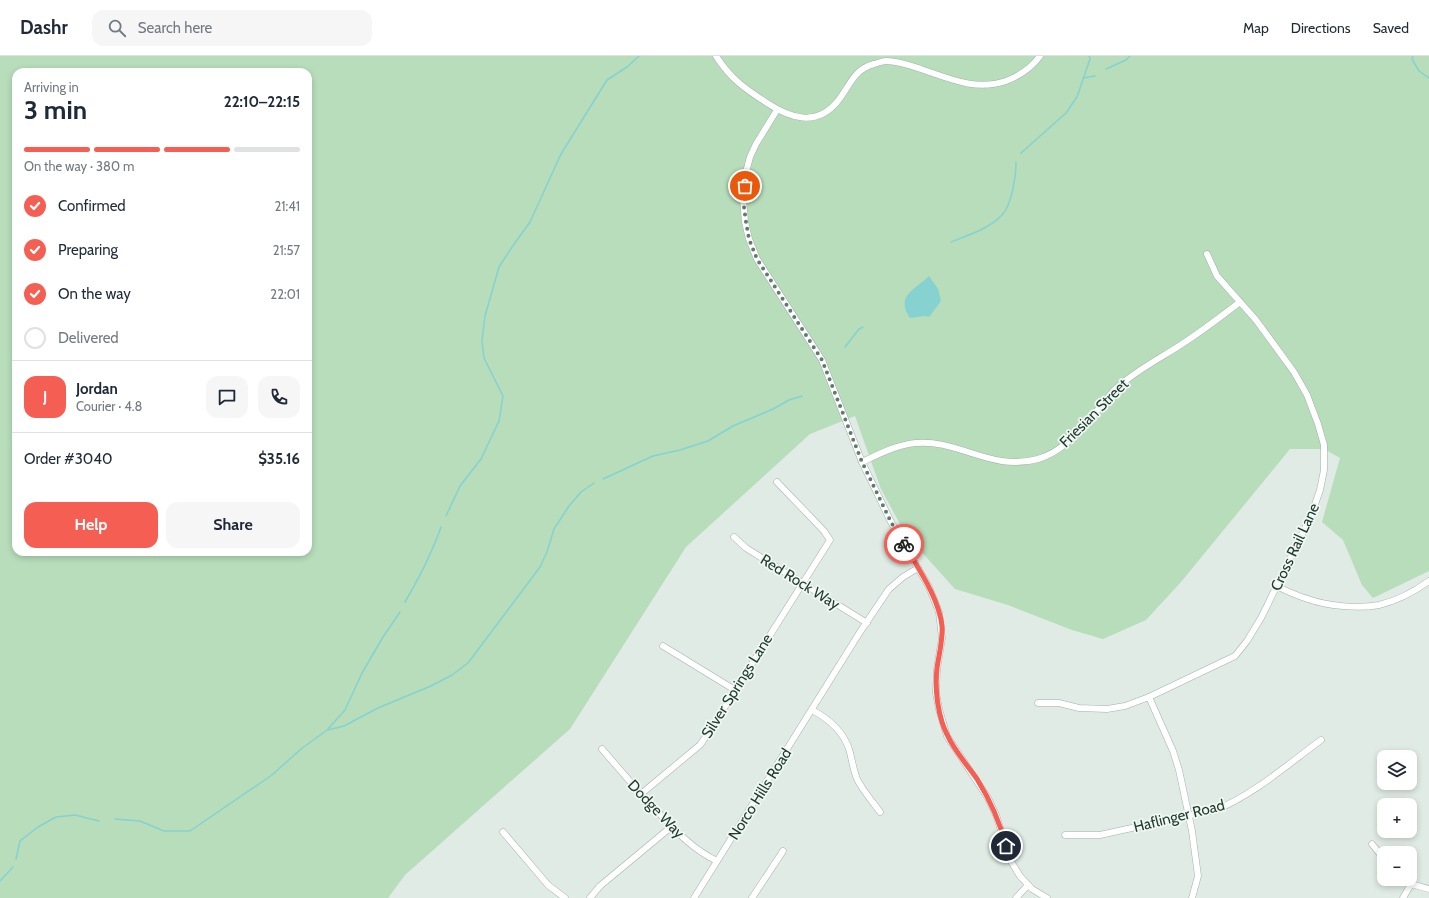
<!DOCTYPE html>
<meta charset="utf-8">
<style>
:root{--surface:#fff;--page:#f6f6f7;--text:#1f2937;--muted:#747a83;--line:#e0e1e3;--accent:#f55f53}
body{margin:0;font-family:Cabin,sans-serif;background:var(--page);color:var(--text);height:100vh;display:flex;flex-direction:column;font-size:15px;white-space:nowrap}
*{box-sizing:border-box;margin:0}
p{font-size:13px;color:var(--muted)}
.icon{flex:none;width:22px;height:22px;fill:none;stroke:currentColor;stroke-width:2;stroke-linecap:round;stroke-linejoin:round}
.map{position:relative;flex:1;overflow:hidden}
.side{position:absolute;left:12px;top:12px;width:300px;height:488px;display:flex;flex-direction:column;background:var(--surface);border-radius:12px;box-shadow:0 2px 6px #0003}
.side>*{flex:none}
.tools{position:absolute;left:1377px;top:694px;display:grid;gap:8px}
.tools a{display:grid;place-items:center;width:40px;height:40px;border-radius:8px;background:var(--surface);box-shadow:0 2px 6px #0003;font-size:20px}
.pin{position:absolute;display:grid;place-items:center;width:34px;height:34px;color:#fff;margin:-17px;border:2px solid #fff;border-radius:50%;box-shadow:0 1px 4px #0007}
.courier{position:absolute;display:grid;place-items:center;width:40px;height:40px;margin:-20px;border:3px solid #f55f53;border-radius:50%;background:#fff;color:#222;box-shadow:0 1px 5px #0007}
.head em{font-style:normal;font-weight:800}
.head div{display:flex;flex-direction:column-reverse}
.head{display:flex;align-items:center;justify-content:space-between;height:68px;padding:0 12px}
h1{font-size:26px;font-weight:800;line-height:30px}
.bar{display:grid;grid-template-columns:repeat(4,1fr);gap:6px 4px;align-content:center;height:48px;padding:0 12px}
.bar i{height:5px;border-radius:3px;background:var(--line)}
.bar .selected{background:var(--accent)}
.bar p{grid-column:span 4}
.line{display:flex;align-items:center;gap:10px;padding:0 12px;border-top:1px solid var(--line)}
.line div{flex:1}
.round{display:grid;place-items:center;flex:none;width:42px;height:42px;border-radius:12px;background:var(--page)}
ol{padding:0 12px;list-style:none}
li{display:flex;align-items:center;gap:12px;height:44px}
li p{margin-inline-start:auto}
li .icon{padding:4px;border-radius:50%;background:var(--accent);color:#fff;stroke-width:4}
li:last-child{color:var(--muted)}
li i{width:22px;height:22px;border:2px solid var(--line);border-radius:50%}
.cta{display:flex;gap:8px;margin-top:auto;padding:8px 12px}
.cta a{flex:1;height:46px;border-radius:12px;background:var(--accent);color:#fff;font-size:16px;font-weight:800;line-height:46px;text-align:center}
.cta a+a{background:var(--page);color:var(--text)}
header{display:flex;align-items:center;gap:24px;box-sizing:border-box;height:56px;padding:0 20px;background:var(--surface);border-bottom:1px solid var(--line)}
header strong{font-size:19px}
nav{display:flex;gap:22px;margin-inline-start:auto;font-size:14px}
.search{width:280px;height:36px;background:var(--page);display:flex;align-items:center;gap:10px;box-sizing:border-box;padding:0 14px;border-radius:12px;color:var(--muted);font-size:15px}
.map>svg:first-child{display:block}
.green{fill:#b7ddbb;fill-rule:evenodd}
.water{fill:#85d2d1}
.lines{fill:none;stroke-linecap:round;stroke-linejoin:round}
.stream{stroke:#85d2d1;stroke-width:1.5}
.minor-casing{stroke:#a2b3aa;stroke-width:7}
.minor{stroke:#fff;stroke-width:6}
.done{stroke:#63796e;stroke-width:4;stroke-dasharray:0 7.2}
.route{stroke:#f55f53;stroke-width:5}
.labels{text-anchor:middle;stroke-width:3.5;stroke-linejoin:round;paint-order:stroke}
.street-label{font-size:15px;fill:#203b2f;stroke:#f0f7f2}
</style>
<header>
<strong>Dashr</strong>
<div class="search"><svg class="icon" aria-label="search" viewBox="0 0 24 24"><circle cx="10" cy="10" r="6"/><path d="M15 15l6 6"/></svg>Search here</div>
<nav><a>Map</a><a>Directions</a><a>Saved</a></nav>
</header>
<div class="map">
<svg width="1429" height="842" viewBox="0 0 1429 842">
<rect width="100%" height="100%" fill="#dfebe4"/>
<!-- green -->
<path class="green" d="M0 0H1429V515L1373 542 1362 529 1343 484 1322 466 1340 402 1324 393H1290L1181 526 1146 564 1103 583 1072 574 1008 549 955 533 918 492 906 473 900 468 881 433 855 360 810 378 686 491 570 673 405 819 388 842H0ZM16 16H308V496H16Z"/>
<!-- water -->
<path class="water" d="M929 220 938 233 941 245 929 261 924 260 910 262C895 239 915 234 929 220Z"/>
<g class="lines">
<!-- stream -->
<g class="stream">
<path d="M1413 0 1412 3 1419 15 1429 22"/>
<path d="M1106 13 1126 4 1130 0"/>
<path d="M1083 22 1095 20"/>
<path d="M1021 97 1066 57 1077 41 1090 3 1089 0"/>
<path d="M951 186C968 179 989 173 1002 159 1012 149 1016 119 1016 106"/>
<path d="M845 291 859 273 863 271"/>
<path d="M603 423 653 400 680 394 708 385 733 370 773 353 789 344 802 340"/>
<path d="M446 460 460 430 481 403 499 365 503 340 484 302 482 285 485 260 499 211 512 191 530 166 561 98 607 24 627 11 639 0"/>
<path d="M405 546C419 522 432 497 441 471"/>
<path d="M328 674 344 670 378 652 431 630 452 619 468 607 540 511 547 496 554 473 569 450 581 436 594 427"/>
<path d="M115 763 140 765 164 775H190L272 719 301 693 327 674 345 654 362 617 383 581 400 556"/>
<path d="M16 803 20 785 38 771 56 761 75 759 99 765"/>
<path d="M0 825 13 811"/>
</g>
<defs>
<g id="minor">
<path d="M716 0C731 23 744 32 767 47 790 62 816 71 837 46 850 31 852 14 874 8 878 7 882 5 886 5 898 5 909 9 921 13 950 23 976 35 1006 25 1019 20 1032 11 1040 0"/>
<path d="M862 406C879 398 896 389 916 387 958 383 992 416 1038 403 1066 395 1085 368 1104 347 1108 342 1112 335 1118 331 1139 312 1165 300 1188 284 1206 272 1223 259 1240 246"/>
<path d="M734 481 746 492 867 567"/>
<path d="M918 512 929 531 939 556 942 582 937 613 936 637 939 653 947 680 988 742 996 759 1012 807 1020 820 1032 833 1047 842"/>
<path d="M1276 530C1287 535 1297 540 1308 543 1327 550 1359 553 1379 549 1396 545 1415 535 1429 525"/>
<path d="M663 590 735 634"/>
<path d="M1149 641 1173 695 1179 714 1192 775 1198 820 1192 842"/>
<path d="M1038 647H1059L1079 652 1107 653 1125 650 1149 641 1235 600 1247 585 1261 562 1311 460 1320 434 1324 414V389L1318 368 1307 339 1294 316 1256 264 1217 220 1207 198"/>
<path d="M812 654C829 663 843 675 849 693 852 703 853 713 857 723 863 735 872 745 880 756"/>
<path d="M602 693C620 714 637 734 656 754 675 774 692 793 717 805"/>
<path d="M641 738 700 689 707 679 830 484 824 475 777 426"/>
<path d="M503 776 548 829 565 842"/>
<path d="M1065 779H1100L1218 753C1256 737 1288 708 1321 684"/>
<path d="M1372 788 1384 803"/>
<path d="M1405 823 1411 828 1429 833"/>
<path d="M590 842 600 830 671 771"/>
<path d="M694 842 860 576 889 533 903 521 918 512 891 466 862 406 822 304 757 203 749 183 745 166 743 143 746 116 750 101 756 88 777 54"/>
<path d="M752 842 783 795"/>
<path d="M1016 842 1028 829"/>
<path d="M1403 842 1411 828"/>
</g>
</defs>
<!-- minor casing -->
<use href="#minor" class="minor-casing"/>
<!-- minor -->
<use href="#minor" class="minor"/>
</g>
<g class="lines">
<!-- done -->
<path class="done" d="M745 130 743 143 746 166 749 183 757 203 822 304 862 406 891 466 904 488"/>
<!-- route -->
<path class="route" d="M904 488C918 512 939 542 942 570 943 584 939 598 937 612 935 630 937 649 942 666 949 688 964 705 977 723 990 744 1000 766 1006 790"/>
</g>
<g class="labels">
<!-- street labels -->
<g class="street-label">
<text transform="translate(1094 357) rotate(-45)" y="5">Friesian Street</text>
<text transform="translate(1295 491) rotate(-65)" y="5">Cross Rail Lane</text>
<text transform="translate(800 526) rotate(32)" y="5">Red Rock Way</text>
<text transform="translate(737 630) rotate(-58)" y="5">Silver Springs Lane</text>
<text transform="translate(760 738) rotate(-58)" y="5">Norco Hills Road</text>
<text transform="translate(656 753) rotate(46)" y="5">Dodge Way</text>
<text transform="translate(1179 760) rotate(-14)" y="5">Haflinger Road</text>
</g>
</g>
</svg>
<div class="tools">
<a><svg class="icon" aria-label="layers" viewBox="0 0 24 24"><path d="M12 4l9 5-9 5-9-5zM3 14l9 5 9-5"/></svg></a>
<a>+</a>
<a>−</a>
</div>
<div class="pin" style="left:745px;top:130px;background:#ea580c"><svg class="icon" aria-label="bag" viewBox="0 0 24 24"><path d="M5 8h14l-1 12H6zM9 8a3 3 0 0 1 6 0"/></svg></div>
<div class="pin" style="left:1006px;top:790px;background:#1f2937"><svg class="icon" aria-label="home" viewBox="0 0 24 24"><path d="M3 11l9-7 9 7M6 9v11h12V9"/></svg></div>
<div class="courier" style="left:904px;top:488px"><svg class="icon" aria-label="bike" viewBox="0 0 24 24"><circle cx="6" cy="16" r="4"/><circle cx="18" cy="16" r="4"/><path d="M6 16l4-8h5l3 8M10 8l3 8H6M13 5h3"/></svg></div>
<section class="side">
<div class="head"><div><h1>3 min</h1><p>Arriving in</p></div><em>22:10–22:15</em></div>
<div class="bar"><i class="selected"></i><i class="selected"></i><i class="selected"></i><i></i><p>On the way · 380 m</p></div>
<ol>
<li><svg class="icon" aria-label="check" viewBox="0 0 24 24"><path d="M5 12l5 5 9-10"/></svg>Confirmed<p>21:41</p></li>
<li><svg class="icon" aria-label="check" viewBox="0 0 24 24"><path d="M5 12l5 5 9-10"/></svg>Preparing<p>21:57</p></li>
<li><svg class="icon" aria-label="check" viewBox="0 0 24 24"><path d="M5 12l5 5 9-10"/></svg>On the way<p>22:01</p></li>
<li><i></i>Delivered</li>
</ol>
<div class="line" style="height:72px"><b class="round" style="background:var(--accent);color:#fff">J</b><div><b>Jordan</b><p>Courier · 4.8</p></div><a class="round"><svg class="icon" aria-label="chat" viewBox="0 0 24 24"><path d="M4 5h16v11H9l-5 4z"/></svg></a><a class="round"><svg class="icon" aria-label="phone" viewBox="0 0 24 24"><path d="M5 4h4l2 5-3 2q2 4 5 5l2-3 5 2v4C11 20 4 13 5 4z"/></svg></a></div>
<div class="line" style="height:52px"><div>Order #3040</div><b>$35.16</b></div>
<div class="cta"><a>Help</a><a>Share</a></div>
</section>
</div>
